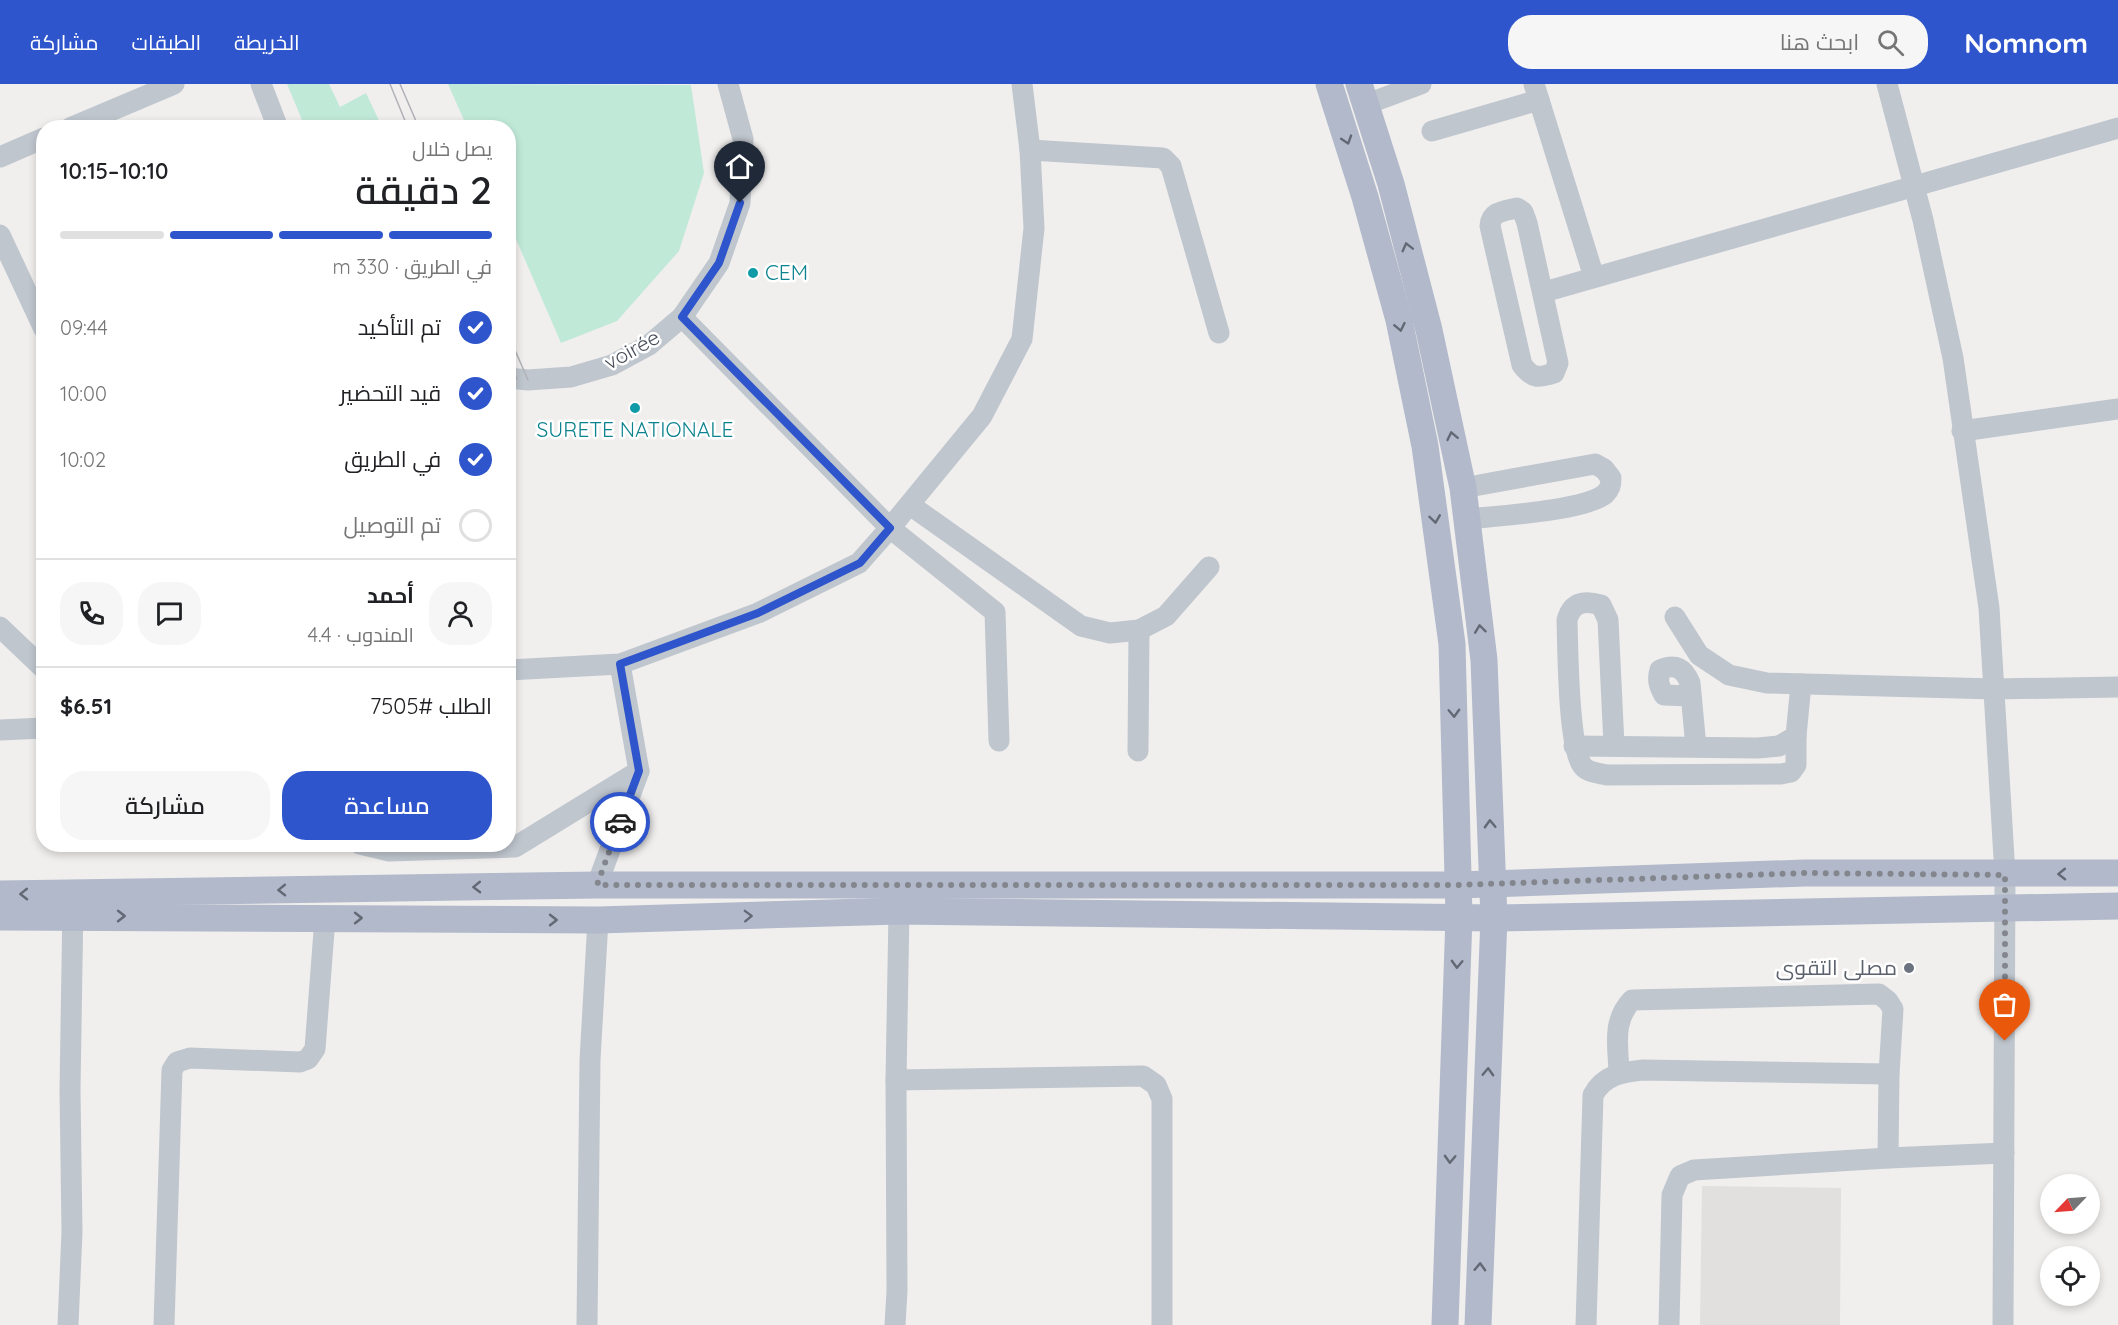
<!DOCTYPE html>
<html lang="ar">
<meta charset="utf-8">
<style>
:root{--surface:#fff;--page:#f6f6f6;--text:#202124;--muted:#757577;--line:#e0e0e0;--accent:#2e55cb}
body{margin:0;font-family:Quicksand,Cairo,sans-serif;background:var(--page);color:var(--text);direction:rtl;height:100vh;display:flex;flex-direction:column;font-size:22px;white-space:nowrap}
*{box-sizing:border-box;margin:0}
p{font-size:20px;color:var(--muted)}
.icon{flex:none;width:33px;height:33px;fill:none;stroke:currentColor;stroke-width:2;stroke-linecap:round;stroke-linejoin:round}
.map{position:relative;flex:1;overflow:hidden;direction:ltr}
.sheet{position:absolute;left:36px;top:36px;width:480px;height:732px;display:flex;flex-direction:column;background:var(--surface);border-radius:24px;box-shadow:0 3px 9px #0003;direction:rtl}
.sheet>*{flex:none}
.needle{width:39px;rotate:245deg}
.buttons{position:absolute;left:2040px;top:1090px;display:grid;gap:12px}
.buttons a{display:grid;place-items:center;width:60px;height:60px;border-radius:50%;background:var(--surface);box-shadow:0 3px 9px #0003;font-size:30px}
.pin{position:absolute;display:grid;place-items:center;width:51px;height:51px;color:#fff;margin:-62px -26px;border-radius:50% 50% 50% 0;rotate:-45deg;box-shadow:0 0 6px #0007}
.pin .icon{rotate:45deg}
.courier{position:absolute;display:grid;place-items:center;width:60px;height:60px;margin:-30px;border:4px solid #2e55cb;border-radius:50%;background:#fff;color:#222;box-shadow:0 2px 8px #0007}
.head em{font-style:normal;font-weight:600}
.head div{display:flex;flex-direction:column-reverse}
.head{display:flex;align-items:center;justify-content:space-between;height:102px;padding:0 24px}
h1{font-size:39px;font-weight:600;line-height:45px}
.bar{display:grid;grid-template-columns:repeat(4,1fr);gap:9px 6px;align-content:center;height:72px;padding:0 24px}
.bar i{height:8px;border-radius:4px;background:var(--line)}
.bar .active{background:var(--accent)}
.bar p{grid-column:span 4}
.line{display:flex;align-items:center;gap:15px;padding:0 24px;border-top:2px solid var(--line)}
.line div{flex:1}
.round{display:grid;place-items:center;flex:none;width:63px;height:63px;border-radius:24px;background:var(--page)}
ol{padding:0 24px;list-style:none}
li{display:flex;align-items:center;gap:18px;height:66px}
li p{margin-inline-start:auto}
li .icon{padding:6px;border-radius:50%;background:var(--accent);color:#fff;stroke-width:4}
li:last-child{color:var(--muted)}
li i{width:33px;height:33px;border:3px solid var(--line);border-radius:50%}
.action{display:flex;gap:12px;margin-top:auto;padding:12px 24px}
.action a{flex:1;height:69px;border-radius:24px;background:var(--accent);color:#fff;font-size:24px;font-weight:600;line-height:69px;text-align:center}
.action a+a{background:var(--page);color:var(--text)}
header{display:flex;align-items:center;gap:36px;box-sizing:border-box;height:84px;padding:0 30px;background:var(--accent);color:#fff}
header strong{font-size:28px}
nav{display:flex;gap:33px;margin-inline-start:auto;font-size:21px}
.search{width:420px;height:54px;background:var(--page);display:flex;align-items:center;gap:15px;box-sizing:border-box;padding:0 21px;border-radius:24px;color:var(--muted);font-size:22px}
.map>svg:first-child{display:block}
.education{fill:#e1e0df}
.green{fill:#c1e9d8}
.lines{fill:none;stroke-linecap:round;stroke-linejoin:round}
.minor{stroke:#c0c6ce;stroke-width:21}
.major{stroke:#b1b9ca;stroke-width:27}
.tram{stroke:#b1b2b8;stroke-width:1.5}
.oneway{stroke:#626975}
.done{stroke:#83868d;stroke-width:6;stroke-dasharray:0 10.8}
.route{stroke:#2e55cb;stroke-width:8}
.culture-dot{fill:#0f9aa8;stroke:#fff;stroke-width:2}
.worship-dot{fill:#6b7280;stroke:#fff;stroke-width:2}
.labels{text-anchor:middle;stroke-width:5;stroke-linejoin:round;paint-order:stroke}
.culture-label{font-size:21px;fill:#0d838f;stroke:#fff;text-anchor:start}
.street-label{font-size:21px;fill:#484e59;stroke:#fff}
.worship-label{font-size:21px;fill:#5b616d;stroke:#fff;text-anchor:end}
</style>
<header>
<strong>Nomnom</strong>
<div class="search"><svg class="icon" aria-label="search" viewBox="0 0 24 24"><circle cx="10" cy="10" r="6"/><path d="M15 15l6 6"/></svg>ابحث هنا</div>
<nav><a>الخريطة</a><a>الطبقات</a><a>مشاركة</a></nav>
</header>
<div class="map">
<svg width="2118" height="1241" viewBox="0 0 2118 1241">
<rect width="100%" height="100%" fill="#f0efee"/>
<!-- education -->
<path class="education" d="M1702 1102 1841 1104 1840 1241H1700Z"/>
<!-- green -->
<g class="green">
<path d="M287 0H329L340 23 366 9 382 43H305Z"/>
<path d="M448 0 691 1 704 89 679 167 617 237 561 259 509 139 508 44 467 43Z"/>
</g>
<g class="lines">
<!-- minor -->
<g class="minor">
<path d="M261 0 278 44"/>
<path d="M1887 0 1923 136 1953 274 1989 524 2005 791 2003 1241"/>
<path d="M1539 16 1594 193"/>
<path d="M1367 20 1421 0"/>
<path d="M70 44 174 0"/>
<path d="M1432 47 1539 16 1534 0"/>
<path d="M1030 66 1163 74 1171 82 1219 249"/>
<path d="M0 73 44 54"/>
<path d="M1517 124 1523 128 1527 139 1558 279 1554 289C1538 294 1533 295 1522 281L1490 142C1491 127 1504 127 1517 124Z"/>
<path d="M0 151 44 245"/>
<path d="M1544 208 2118 44"/>
<path d="M682 233 890 444 995 528 999 657"/>
<path d="M508 294 528 296 571 293 612 281 649 261 682 233 719 179 740 119 743 55 728 0"/>
<path d="M1962 347 2118 325"/>
<path d="M1463 404 1595 380 1604 385 1611 394C1611 401 1610 405 1605 410 1584 427 1496 432 1467 435"/>
<path d="M910 421 1081 542 1110 549 1139 546 1166 532 1209 483"/>
<path d="M1675 533 1699 571 1729 591 1767 599 1995 605 2118 603"/>
<path d="M0 543 44 585"/>
<path d="M508 586 620 580 758 529 859 479 890 444 982 332 1022 255 1034 144 1030 66 1022 0"/>
<path d="M1691 612 1664 611C1659 602 1657 596 1660 586 1675 579 1684 584 1690 599L1696 663"/>
<path d="M0 646 44 644"/>
<path d="M1614 661 1608 536 1601 521C1584 516 1572 518 1567 536 1568 567 1568 660 1582 681 1587 689 1599 689 1607 691L1781 690 1791 688 1796 681V652"/>
<path d="M1574 662 1758 664 1779 662 1796 652 1801 600"/>
<path d="M1138 667 1139 546"/>
<path d="M360 760 389 767 515 763 639 687"/>
<path d="M597 801 639 687 620 580"/>
<path d="M1619 988C1618 961 1612 937 1632 916L1879 910 1888 917 1893 925 1889 990 1888 1074"/>
<path d="M896 996 1143 992 1156 1001 1162 1015V1241"/>
<path d="M68 1241 72 1148 70 1006 73 819"/>
<path d="M164 1241 172 986 177 978 190 974 300 978 308 975 315 965 325 834"/>
<path d="M587 1241 590 976 598 836"/>
<path d="M895 1241 897 1207 896 996 899 827"/>
<path d="M1586 1241 1593 1011C1604 991 1622 988 1643 986L1889 990"/>
<path d="M1669 1241 1672 1111 1680 1092 1694 1086 1888 1074 2004 1069"/>
</g>
<!-- major -->
<g class="major">
<path d="M1329 0 1365 113 1399 236 1425 362 1452 560 1459 832 1445 1241"/>
<path d="M1359 0 1391 100 1429 246 1463 404 1484 576 1494 834 1478 1241"/>
<path d="M0 810 597 801H1458L1805 789H2118"/>
<path d="M0 833 598 836 899 827 1494 834 2118 822"/>
</g>
<!-- tram -->
<g class="tram">
<path d="M390 0 408 44"/>
<path d="M400 0 419 44"/>
<path d="M508 250 528 296"/>
<path d="M508 276 517 295"/>
</g>
</g>
<!-- one-way arrows -->
<defs><path id="oneway-chevron" d="M-2-3.5L2.5 0L-2 3.5" fill="none" stroke-width="1.6" stroke-linecap="round" stroke-linejoin="round" transform="scale(1.5)"/></defs>
<g class="oneway">
<use href="#oneway-chevron" transform="translate(1347 56) rotate(72)"/>
<use href="#oneway-chevron" transform="translate(1407 163) rotate(-104)"/>
<use href="#oneway-chevron" transform="translate(1400 243) rotate(78)"/>
<use href="#oneway-chevron" transform="translate(1452 352) rotate(-102)"/>
<use href="#oneway-chevron" transform="translate(1435 435) rotate(82)"/>
<use href="#oneway-chevron" transform="translate(1480 545) rotate(-97)"/>
<use href="#oneway-chevron" transform="translate(1454 629) rotate(88)"/>
<use href="#oneway-chevron" transform="translate(1490 740) rotate(-92)"/>
<use href="#oneway-chevron" transform="translate(2062 790) rotate(179)"/>
<use href="#oneway-chevron" transform="translate(477 803) rotate(179)"/>
<use href="#oneway-chevron" transform="translate(282 806) rotate(179)"/>
<use href="#oneway-chevron" transform="translate(24 810) rotate(179)"/>
<use href="#oneway-chevron" transform="translate(121 832)"/>
<use href="#oneway-chevron" transform="translate(748 832) rotate(-2)"/>
<use href="#oneway-chevron" transform="translate(358 834)"/>
<use href="#oneway-chevron" transform="translate(553 836)"/>
<use href="#oneway-chevron" transform="translate(1457 880) rotate(92)"/>
<use href="#oneway-chevron" transform="translate(1488 988) rotate(-88)"/>
<use href="#oneway-chevron" transform="translate(1450 1075) rotate(92)"/>
<use href="#oneway-chevron" transform="translate(1480 1183) rotate(-88)"/>
</g>
<g class="lines">
<!-- done -->
<path class="done" d="M620 738 597 801H1458L1805 789 2005 791V957"/>
<!-- route -->
<path class="route" d="M620 738 639 687 620 580 758 529 860 479 890 444 682 233 719 179 740 119"/>
</g>
<!-- markers -->
<g class="culture-dot">
<circle cx="753" cy="189" r="6"/>
<circle cx="635" cy="324" r="6"/>
</g>
<circle class="worship-dot" cx="1909" cy="884" r="6"/>
<g class="labels">
<!-- culture labels -->
<g class="culture-label">
<text x="765" y="196">CEM</text>
<text x="635" y="353" text-anchor="middle">SURETE NATIONALE</text>
</g>
<!-- street labels -->
<g class="street-label">
<text transform="translate(632 266) rotate(-29)" y="7">voirée</text>
</g>
<!-- worship labels -->
<g class="worship-label">
<text x="1897" y="891">مصلى التقوى</text>
</g>
</g>
</svg>
<div class="buttons">
<a><svg class="needle" viewBox="-14 -14 28 28"><path d="M0-13l5 13h-10z" fill="#e53935"/><path d="M0 13l5-13h-10z" fill="#757577"/></svg></a>
<a><svg class="icon" aria-label="locate" viewBox="0 0 24 24"><circle cx="12" cy="12" r="6"/><path d="M12 2v4M12 18v4M2 12h4M18 12h4"/></svg></a>
</div>
<div class="pin" style="left:2005px;top:957px;background:#ea580c"><svg class="icon" aria-label="bag" viewBox="0 0 24 24"><path d="M5 8h14l-1 12H6zM9 8a3 3 0 0 1 6 0"/></svg></div>
<div class="pin" style="left:740px;top:119px;background:#1f2937"><svg class="icon" aria-label="home" viewBox="0 0 24 24"><path d="M3 11l9-7 9 7M6 9v11h12V9"/></svg></div>
<div class="courier" style="left:620px;top:738px"><svg class="icon" aria-label="car" viewBox="0 0 24 24"><path d="M5 17H2v-5l4-1 3-4h7l3 4 3 1v5h-3M9 17h6M6 11h13"/><circle cx="7" cy="17" r="2"/><circle cx="17" cy="17" r="2"/></svg></div>
<section class="sheet">
<div class="head"><div><h1>2 دقيقة</h1><p>يصل خلال</p></div><em>10:10–10:15</em></div>
<div class="bar"><i class="active"></i><i class="active"></i><i class="active"></i><i></i><p>في الطريق · 330 m</p></div>
<ol>
<li><svg class="icon" aria-label="check" viewBox="0 0 24 24"><path d="M5 12l5 5 9-10"/></svg>تم التأكيد<p>09:44</p></li>
<li><svg class="icon" aria-label="check" viewBox="0 0 24 24"><path d="M5 12l5 5 9-10"/></svg>قيد التحضير<p>10:00</p></li>
<li><svg class="icon" aria-label="check" viewBox="0 0 24 24"><path d="M5 12l5 5 9-10"/></svg>في الطريق<p>10:02</p></li>
<li><i></i>تم التوصيل</li>
</ol>
<div class="line" style="height:108px"><a class="round"><svg class="icon" aria-label="person" viewBox="0 0 24 24"><circle cx="12" cy="8" r="4"/><path d="M4 21q1-7 8-7t8 7"/></svg></a><div><b>أحمد</b><p>المندوب · 4.4</p></div><a class="round"><svg class="icon" aria-label="chat" viewBox="0 0 24 24"><path d="M4 5h16v11H9l-5 4z"/></svg></a><a class="round"><svg class="icon" aria-label="phone" viewBox="0 0 24 24"><path d="M5 4h4l2 5-3 2q2 4 5 5l2-3 5 2v4C11 20 4 13 5 4z"/></svg></a></div>
<div class="line" style="height:78px"><div>الطلب #7505</div><b>$6.51</b></div>
<div class="action"><a>مساعدة</a><a>مشاركة</a></div>
</section>
</div>
